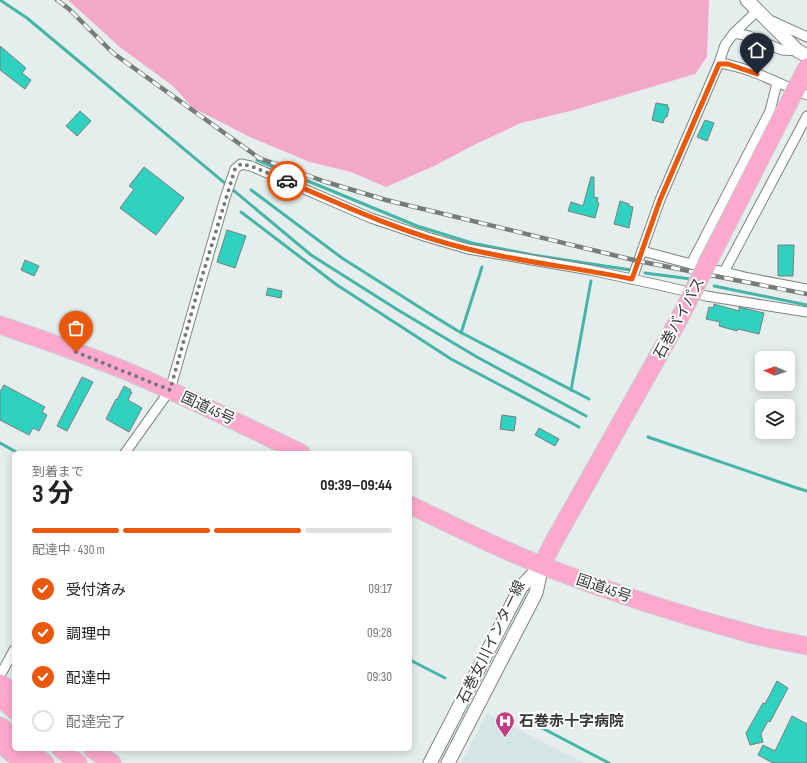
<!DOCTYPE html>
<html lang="ja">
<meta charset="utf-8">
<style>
:root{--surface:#fff;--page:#f2f2f2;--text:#222;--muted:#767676;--line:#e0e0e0;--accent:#ea580c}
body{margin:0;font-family:"Sofia Sans Condensed","Noto Sans JP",sans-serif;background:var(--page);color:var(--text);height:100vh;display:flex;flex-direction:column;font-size:15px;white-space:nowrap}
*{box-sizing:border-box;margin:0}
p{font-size:13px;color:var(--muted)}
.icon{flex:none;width:22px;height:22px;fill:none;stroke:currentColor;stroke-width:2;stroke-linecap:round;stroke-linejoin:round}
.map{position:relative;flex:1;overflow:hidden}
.sheet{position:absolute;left:12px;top:451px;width:400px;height:300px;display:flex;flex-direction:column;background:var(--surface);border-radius:6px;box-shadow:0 2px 10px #0003}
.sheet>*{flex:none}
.needle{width:26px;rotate:272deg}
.controls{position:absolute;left:755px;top:351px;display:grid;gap:8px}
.controls a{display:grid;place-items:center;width:40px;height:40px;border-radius:6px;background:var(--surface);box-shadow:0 2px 10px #0003;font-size:20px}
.pin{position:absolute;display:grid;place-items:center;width:34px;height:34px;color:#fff;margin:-41px -17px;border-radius:50% 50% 50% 0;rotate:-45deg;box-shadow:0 0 4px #0007}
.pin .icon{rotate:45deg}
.courier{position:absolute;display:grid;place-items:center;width:40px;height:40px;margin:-20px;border:3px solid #ea580c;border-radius:50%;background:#fff;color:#222;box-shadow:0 1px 5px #0007}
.headline em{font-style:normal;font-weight:700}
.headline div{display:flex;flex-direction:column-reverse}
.headline{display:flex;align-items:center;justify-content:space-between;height:68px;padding:0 20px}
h1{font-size:26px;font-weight:700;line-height:30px}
.bar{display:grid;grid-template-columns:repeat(4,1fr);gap:6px 4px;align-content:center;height:48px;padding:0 20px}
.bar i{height:5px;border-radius:3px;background:var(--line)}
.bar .on{background:var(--accent)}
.bar p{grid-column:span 4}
ol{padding:0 20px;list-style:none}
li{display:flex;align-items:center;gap:12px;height:44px}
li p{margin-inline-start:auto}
li .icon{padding:4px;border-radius:50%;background:var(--accent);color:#fff;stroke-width:4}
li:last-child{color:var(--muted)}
li i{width:22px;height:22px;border:2px solid var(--line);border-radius:50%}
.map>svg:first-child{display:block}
.built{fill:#d3e6e3}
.green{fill:#f4a8c8}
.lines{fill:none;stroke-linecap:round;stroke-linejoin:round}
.stream{stroke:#45b5a8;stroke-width:3}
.building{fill:#2fd1c1;stroke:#777f7e}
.street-casing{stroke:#7c8583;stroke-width:11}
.secondary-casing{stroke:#7c8583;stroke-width:15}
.highway-casing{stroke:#cacbcb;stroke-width:19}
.street{stroke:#fff;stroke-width:9}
.secondary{stroke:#fff;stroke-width:13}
.highway{stroke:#fda8cc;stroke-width:17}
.rail-casing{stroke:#767c7b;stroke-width:4.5}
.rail{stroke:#fff;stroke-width:3;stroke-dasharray:9;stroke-linecap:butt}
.highway-bridge-casing{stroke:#cacbcb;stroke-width:19;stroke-linecap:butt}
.highway-bridge{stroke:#fda8cc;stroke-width:17}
.done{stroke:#727877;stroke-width:4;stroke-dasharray:0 7.2}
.route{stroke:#ea580c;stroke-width:5}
.labels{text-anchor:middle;stroke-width:4;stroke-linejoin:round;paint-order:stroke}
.street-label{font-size:15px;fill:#343837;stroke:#fff}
.poi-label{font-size:15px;font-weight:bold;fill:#343837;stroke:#fff;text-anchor:start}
</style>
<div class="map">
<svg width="807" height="763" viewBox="0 0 807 763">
<rect width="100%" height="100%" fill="#e5eeed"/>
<!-- built -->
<path class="built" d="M487 713 584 763H461Z"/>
<!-- green -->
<path class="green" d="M68 0H709L707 57 695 74 574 110 521 123 476 144 434 166 386 187 351 172 310 162 252 138 193 108 173 86 121 48Z"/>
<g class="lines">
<!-- stream -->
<g class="stream">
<path d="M0 0 27 18 311 255 398 310 477 357 586 416"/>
<path d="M257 160 417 226 472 243 533 255 631 270"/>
<path d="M251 190 342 258 427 312 458 331 589 399"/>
<path d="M241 212 337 285 451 359 579 427"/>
<path d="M645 273 691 279"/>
<path d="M714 286 807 305"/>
<path d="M461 333 482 267"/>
<path d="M571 390 591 281"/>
<path d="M648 437 794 487 807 491"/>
<path d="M0 443 18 453"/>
<path d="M410 660 445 678"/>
<path d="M523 718 609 763"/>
</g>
</g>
<!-- building -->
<g class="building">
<path d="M0 46 26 68 22 73 31 80 25 89 0 70Z"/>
<path d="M656 103 668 105 667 107 669 108 667 117H665L663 123 652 120Z"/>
<path d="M80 111 91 121 77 136 66 126Z"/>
<path d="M705 120 714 123 707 141 697 137Z"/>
<path d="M144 167 184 198 156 235 120 208 134 189 129 186Z"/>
<path d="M591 177H594V197L598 198 597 202 599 203 595 218 568 211 571 202 583 206Z"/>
<path d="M620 201 629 204V206L633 207 629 228 614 224Z"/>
<path d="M227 230 246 236 235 268 217 262Z"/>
<path d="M778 245H794L793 276H778Z"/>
<path d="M25 260 39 266 34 276 21 270Z"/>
<path d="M268 288 282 291 281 298 266 295Z"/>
<path d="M714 304 739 311V307L764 313 759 334 738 329 737 331 719 326 720 322 706 319 709 307 713 308Z"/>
<path d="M82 377 93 382 67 431 57 426Z"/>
<path d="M4 385 45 407 42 412 47 415 39 431 33 428 29 435 0 420V392Z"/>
<path d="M124 386 131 390 130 392H132L128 400 142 408 129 432 106 419 116 399 117 400Z"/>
<path d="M502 415 516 417 514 431 500 429Z"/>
<path d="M539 428 559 439 555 446 535 435Z"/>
<path d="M777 681 788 688 770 722 768 721 761 734 763 742 750 745 746 733 763 703 765 704Z"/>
<path d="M792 716 807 724V763H773L758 755 763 745 775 751Z"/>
</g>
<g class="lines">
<defs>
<g id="street">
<path d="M772 21 807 37"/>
<path d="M734 33 757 11"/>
<path d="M719 63C749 67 779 84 807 95"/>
<path d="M642 251 691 264 749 278 807 289"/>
<path d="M691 264 770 111 777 83"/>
<path d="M724 272 807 116"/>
<path d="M632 279 660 200 719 63 725 45 734 33 749 36 782 50 798 51"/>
<path d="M125 453 170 390 225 198 235 169 241 164 251 166 371 218 427 237 468 249 590 270 659 285 706 296 807 312"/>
<path d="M2 672 14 650"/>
</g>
<g id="secondary">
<path d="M747 0 798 51 807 56"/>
<path d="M430 763 521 587 542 565"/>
<path d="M448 763 536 593 542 565"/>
</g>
<g id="highway">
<path d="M0 325C44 340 88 355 131 373 189 398 245 426 301 453"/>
<path d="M410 505C454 526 497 548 543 566 610 592 680 615 751 634 769 639 788 642 807 646"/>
<path d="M542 565 553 543 679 319"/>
<path d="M0 683 14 693"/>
<path d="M0 698 14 710"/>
<path d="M0 726 14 737"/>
<path d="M0 743 23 763"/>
<path d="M28 749 45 763"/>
<path d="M61 749 78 763"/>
<path d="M92 749 112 763"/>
</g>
</defs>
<!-- street casing -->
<use href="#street" class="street-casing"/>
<!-- secondary casing -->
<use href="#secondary" class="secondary-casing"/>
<!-- highway casing -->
<use href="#highway" class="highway-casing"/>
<!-- street -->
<use href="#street" class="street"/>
<!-- secondary -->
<use href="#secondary" class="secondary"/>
<!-- highway -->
<use href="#highway" class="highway"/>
<defs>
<path id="rail" d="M57 0 69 9 113 53 259 158 326 182 386 200 638 261 807 294"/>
</defs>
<!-- rail casing -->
<use href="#rail" class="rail-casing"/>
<!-- rail -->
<use href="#rail" class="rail"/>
<defs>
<path id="highway-bridge" d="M679 319 807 67"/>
</defs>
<!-- highway-bridge casing -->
<use href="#highway-bridge" class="highway-bridge-casing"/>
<!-- highway-bridge -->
<use href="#highway-bridge" class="highway-bridge"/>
</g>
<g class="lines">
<!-- done -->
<path class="done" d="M76 352 170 390 198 290 235 169 241 164 251 166 287 181"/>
<!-- route -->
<path class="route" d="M287 181C346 207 406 234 468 249 522 262 578 268 632 279L660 200 719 64H728L757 74"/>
</g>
<!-- icons -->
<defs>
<symbol id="hospital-pin" viewBox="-11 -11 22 30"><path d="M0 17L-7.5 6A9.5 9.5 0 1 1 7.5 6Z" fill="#c23e82" stroke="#fff"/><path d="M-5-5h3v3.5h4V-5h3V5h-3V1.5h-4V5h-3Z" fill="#fff"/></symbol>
</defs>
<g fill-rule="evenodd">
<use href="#hospital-pin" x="494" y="710" width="22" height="30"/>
</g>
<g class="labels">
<!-- street labels -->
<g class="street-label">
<text transform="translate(679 318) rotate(-62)" y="5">石巻バイパス</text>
<text transform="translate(208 408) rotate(25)" y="5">国道45号</text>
<text transform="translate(604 588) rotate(19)" y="5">国道45号</text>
<text transform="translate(491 642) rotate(-64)" y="5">石巻女川インター線</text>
</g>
<!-- poi labels -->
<g class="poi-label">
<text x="519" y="726">石巻赤十字病院</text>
</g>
</g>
</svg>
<div class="controls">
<a><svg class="needle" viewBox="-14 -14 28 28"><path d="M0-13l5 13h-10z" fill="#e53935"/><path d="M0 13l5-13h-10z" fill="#767676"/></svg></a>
<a><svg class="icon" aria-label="layers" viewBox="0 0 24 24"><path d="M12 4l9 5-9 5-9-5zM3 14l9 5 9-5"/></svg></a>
</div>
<div class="pin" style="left:76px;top:352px;background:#ea580c"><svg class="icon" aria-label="bag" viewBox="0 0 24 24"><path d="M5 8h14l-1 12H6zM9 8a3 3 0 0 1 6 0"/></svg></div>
<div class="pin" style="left:757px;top:74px;background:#1f2937"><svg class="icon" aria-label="home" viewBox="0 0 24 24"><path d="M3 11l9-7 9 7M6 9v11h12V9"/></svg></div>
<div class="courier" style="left:287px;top:181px"><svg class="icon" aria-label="car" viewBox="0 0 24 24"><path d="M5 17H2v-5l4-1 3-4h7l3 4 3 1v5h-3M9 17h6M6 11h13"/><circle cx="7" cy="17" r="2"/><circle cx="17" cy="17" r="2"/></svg></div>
<section class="sheet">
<div class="headline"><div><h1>3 分</h1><p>到着まで</p></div><em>09:39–09:44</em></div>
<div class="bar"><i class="on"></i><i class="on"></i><i class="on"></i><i></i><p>配達中 · 430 m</p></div>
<ol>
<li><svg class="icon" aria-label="check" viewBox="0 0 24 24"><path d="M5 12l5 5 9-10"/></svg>受付済み<p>09:17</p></li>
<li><svg class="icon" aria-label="check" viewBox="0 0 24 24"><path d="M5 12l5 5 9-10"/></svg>調理中<p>09:28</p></li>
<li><svg class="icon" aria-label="check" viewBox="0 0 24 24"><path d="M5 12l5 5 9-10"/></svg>配達中<p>09:30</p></li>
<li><i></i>配達完了</li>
</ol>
</section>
</div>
